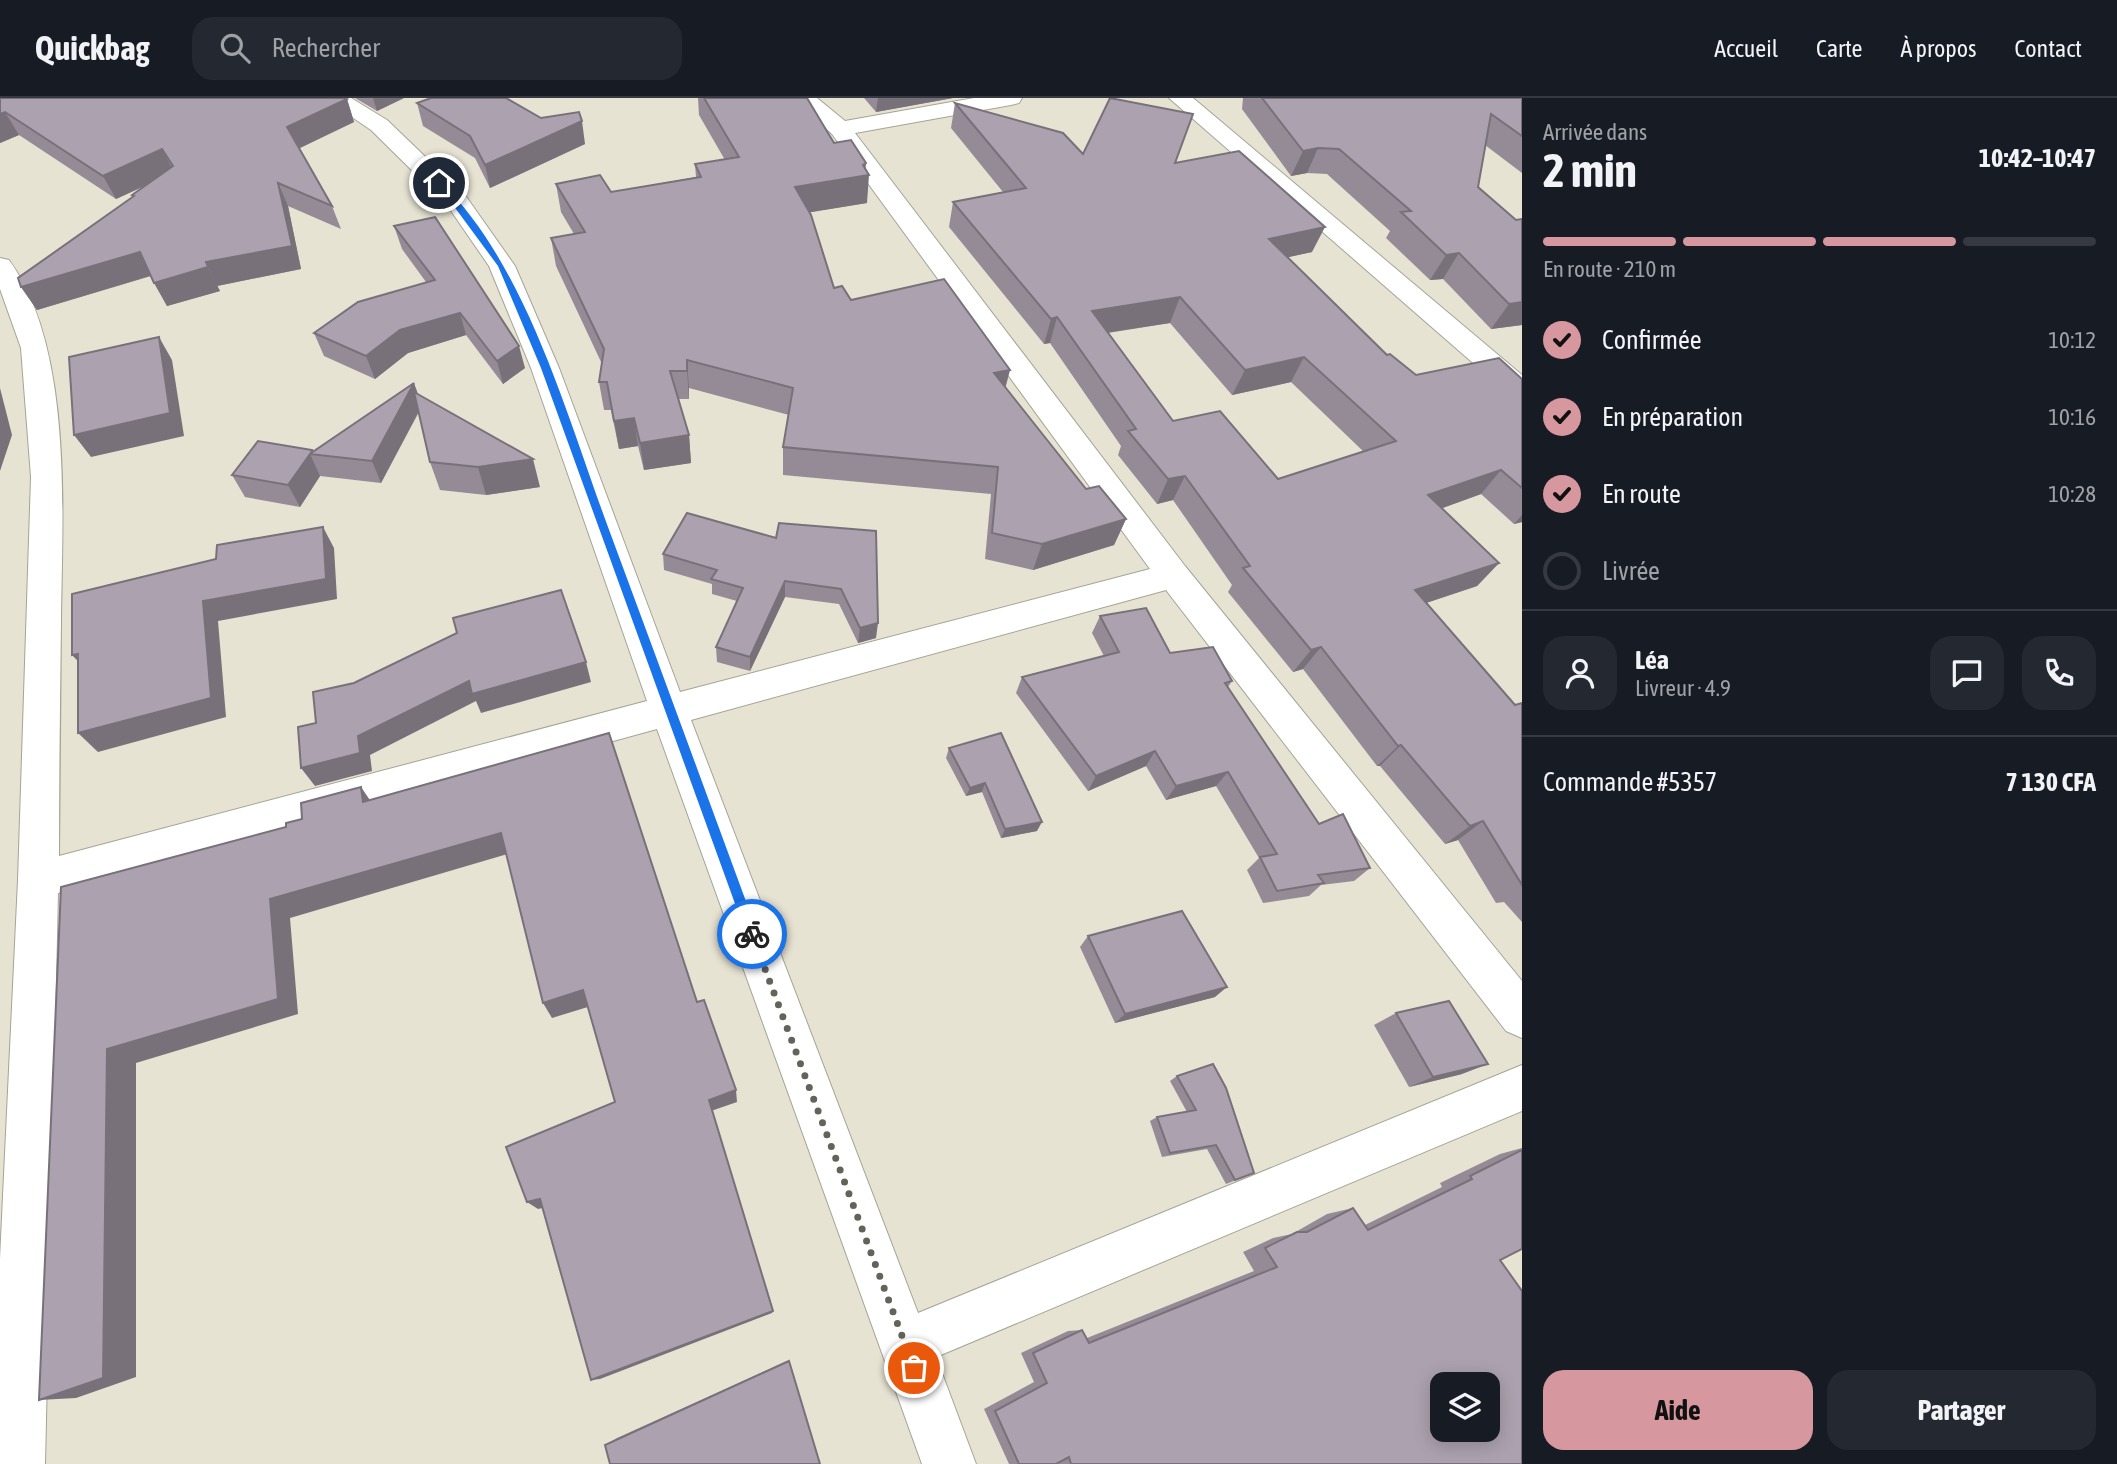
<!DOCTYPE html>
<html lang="fr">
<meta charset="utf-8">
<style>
:root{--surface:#171b24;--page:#242831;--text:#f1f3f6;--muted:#9ea1a6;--line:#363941;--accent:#d7979e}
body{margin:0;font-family:"Asap Condensed",sans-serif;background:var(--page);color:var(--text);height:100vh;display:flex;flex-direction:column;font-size:26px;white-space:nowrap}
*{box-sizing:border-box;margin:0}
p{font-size:23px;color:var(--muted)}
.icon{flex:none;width:38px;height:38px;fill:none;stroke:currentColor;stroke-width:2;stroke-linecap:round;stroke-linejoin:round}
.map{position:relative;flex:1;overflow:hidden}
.details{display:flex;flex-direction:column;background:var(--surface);width:595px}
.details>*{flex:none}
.controls{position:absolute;left:1430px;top:1274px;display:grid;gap:14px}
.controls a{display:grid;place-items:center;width:70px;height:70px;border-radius:14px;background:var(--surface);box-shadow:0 4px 18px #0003;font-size:35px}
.pin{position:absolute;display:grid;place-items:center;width:60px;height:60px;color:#fff;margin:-30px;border:4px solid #fff;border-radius:50%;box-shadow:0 2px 7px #0007}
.courier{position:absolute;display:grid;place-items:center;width:70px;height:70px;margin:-35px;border:5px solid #1a73e8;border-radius:50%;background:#fff;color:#222;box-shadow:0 2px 9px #0007}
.headline em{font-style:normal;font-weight:700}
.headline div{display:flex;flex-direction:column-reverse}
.headline{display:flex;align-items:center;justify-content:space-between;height:119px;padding:0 21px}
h1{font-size:46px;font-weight:700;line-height:52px}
.bar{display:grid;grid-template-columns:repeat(4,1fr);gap:10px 7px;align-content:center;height:84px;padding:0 21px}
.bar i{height:9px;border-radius:5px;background:var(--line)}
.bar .on{background:var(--accent)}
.bar p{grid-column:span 4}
.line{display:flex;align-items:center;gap:18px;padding:0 21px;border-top:2px solid var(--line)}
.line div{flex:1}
.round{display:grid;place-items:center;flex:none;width:74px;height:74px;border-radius:21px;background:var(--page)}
ol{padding:0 21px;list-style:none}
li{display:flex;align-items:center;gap:21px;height:77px}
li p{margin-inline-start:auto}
li .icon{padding:7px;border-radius:50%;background:var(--accent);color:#111;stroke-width:4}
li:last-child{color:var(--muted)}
li i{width:38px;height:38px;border:4px solid var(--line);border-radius:50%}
.primary-button{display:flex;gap:14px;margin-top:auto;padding:14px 21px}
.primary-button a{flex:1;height:80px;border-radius:21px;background:var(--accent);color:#111;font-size:28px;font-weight:700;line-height:80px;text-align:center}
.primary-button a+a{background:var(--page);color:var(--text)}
header{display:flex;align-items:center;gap:42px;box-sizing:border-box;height:98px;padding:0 35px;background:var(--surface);border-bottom:2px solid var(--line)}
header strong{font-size:33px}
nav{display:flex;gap:38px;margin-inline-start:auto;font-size:24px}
.search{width:490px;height:63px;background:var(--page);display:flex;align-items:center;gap:18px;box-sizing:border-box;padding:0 24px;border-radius:21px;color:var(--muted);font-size:26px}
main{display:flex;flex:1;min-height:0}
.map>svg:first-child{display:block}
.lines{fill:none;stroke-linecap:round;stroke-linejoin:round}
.minor-casing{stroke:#a6a495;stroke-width:2}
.minor{fill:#fff;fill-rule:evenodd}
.wall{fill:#948b96;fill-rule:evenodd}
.shaded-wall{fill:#78717a}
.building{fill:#aca2af;stroke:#78717a;stroke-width:2;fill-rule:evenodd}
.route{fill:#1a73e8}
.done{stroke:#646359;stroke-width:7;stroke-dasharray:0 12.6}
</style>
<header>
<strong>Quickbag</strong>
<div class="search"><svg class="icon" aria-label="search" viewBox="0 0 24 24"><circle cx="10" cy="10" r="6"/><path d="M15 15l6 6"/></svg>Rechercher</div>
<nav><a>Accueil</a><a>Carte</a><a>À propos</a><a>Contact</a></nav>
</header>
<main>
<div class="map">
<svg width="1522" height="1366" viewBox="0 0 1522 1366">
<rect width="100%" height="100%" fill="#e6e3d3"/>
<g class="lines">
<defs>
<g id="minor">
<path d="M324 0H351L387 22 465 97 515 168 559 270 680 594 1150 471 832 36 793 0H817L845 23 974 0H1022L1019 5 1011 7 855 35 1185 468 1522 883V940L1506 933 1166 492 691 622 918 1215 1522 967V1013L936 1259 976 1366H922L657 631 58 795 45 1366H0V1161L18 782 31 379 21 250 0 191V160L9 162C74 251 62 418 61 524 60 602 59 680 59 758L647 603 531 270 489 168 447 107 371 32Z"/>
<path d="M1169 0H1193L1522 277V301L1512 299Z"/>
</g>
</defs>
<!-- minor casing -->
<use href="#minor" class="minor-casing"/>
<!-- minor -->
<use href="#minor" class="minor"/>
</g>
<!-- wall -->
<g class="wall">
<path d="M0 0 347 1 354 24 299 50 332 108 341 131 288 108 301 171 217 188 220 193 167 208 151 178 37 212 21 189 133 99 132 97 147 87 116 101 19 37 0 45Z"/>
<path d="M355 0H404L377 13Z"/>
<path d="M698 0H807L834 45 866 72 867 105 809 114 834 190 851 202 1005 289 1086 391 1126 421 1114 447 1033 472 985 461 991 396 783 377V349L789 317 689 290V301H678L689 337 691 365 644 372 638 348 619 351 611 312H604L599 284 602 266 556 168 551 140 574 136 561 114 556 86 611 94 696 79 695 66 725 62 699 17Z"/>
<path d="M864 0H953L876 14Z"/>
<path d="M1243 0H1522V75L1485 47 1478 89 1522 227 1491 231 1443 181 1430 182 1386 140 1390 133 1327 76 1307 75 1291 78 1242 11Z"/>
<path d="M417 5 585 46 490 90 475 60 423 28Z"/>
<path d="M955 5 1083 56 1176 65 1312 154 1288 159 1387 257 1416 277 1522 281V424L1514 426 1481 396 1442 410 1499 465 1477 488 1426 505 1515 607 1522 605V824L1504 804 1496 805 1458 742 1445 746 1380 668H1377L1303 571 1293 574 1228 494 1232 487 1173 402 1157 406 1118 357 1121 348 1050 245 1044 246 949 129 953 104 1003 94 951 30ZM1170 225 1232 297 1291 284 1364 354 1278 381 1173 323 1108 235Z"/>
<path d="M394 128 525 270 503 286 466 237 408 255 375 281 324 258 314 235 426 184 402 151Z"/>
<path d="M418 297 540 389 486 397 440 392 430 364 419 314 381 385 320 378 300 409 245 399 232 377 313 353Z"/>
<path d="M876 433V540L858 545 839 506 785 499 750 573 717 564 716 549 737 503 712 496V486L664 472 663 456 776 440Z"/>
<path d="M1100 518 1170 555 1232 583 1228 589 1319 726 1370 770 1354 783 1321 787 1309 798 1263 805 1247 772 1259 760 1216 688 1166 702 1146 668 1088 693 1016 595 1022 579 1104 558 1092 535Z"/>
<path d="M949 650 1037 733 1001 740 982 694 966 698 946 660Z"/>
<path d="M1088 838 1215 899 1115 925 1080 849Z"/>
<path d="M1396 915 1462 976 1409 989 1374 927Z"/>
<path d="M1177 978 1254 1075 1226 1086 1207 1051 1162 1059 1150 1023 1157 1019 1187 1014 1170 983Z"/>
<path d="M1522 1050V1151L1500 1162 1522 1366H1059L1058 1365 1056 1366H1009L984 1311 1034 1284 1021 1255 1068 1233 1082 1232 1087 1240 1254 1173 1243 1154 1273 1140 1292 1136 1327 1116 1353 1110 1365 1127 1442 1089 1440 1085 1500 1056Z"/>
<path d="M787 1263H789L605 1347 617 1340Z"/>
</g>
<!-- shaded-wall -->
<g class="shaded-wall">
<path d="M373 0H404L377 13Z"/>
<path d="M878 0H953L876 14Z"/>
<path d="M347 1 354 24 296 52 287 29Z"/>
<path d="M5 14 19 37 0 45V16Z"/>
<path d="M582 23 585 46 490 90 485 67Z"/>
<path d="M1318 50 1307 75 1291 78 1303 53Z"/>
<path d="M162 51 174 74 116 101 103 78Z"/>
<path d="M866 65 865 78 869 77 867 105 794 117 795 89 863 67Z"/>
<path d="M278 85 288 108 301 171 217 188 206 164Z"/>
<path d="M1325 129 1312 154 1257 166 1269 141Z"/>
<path d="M140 154 153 177 37 212 21 189Z"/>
<path d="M1459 155 1443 181 1430 182 1446 157Z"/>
<path d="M208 169 220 193 167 208 154 185Z"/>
<path d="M1180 199 1170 225 1084 238 1092 213Z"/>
<path d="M1522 204V227L1491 231 1509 206Z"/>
<path d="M460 215 466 237 408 255 375 281 366 258 400 232Z"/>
<path d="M1057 219 1050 245 1044 246 1051 221Z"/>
<path d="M159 239 172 262 184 338 91 359 74 337Z"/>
<path d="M519 248 525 270 503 286 497 263Z"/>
<path d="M1304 259 1291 284 1232 297 1245 272Z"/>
<path d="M687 262 689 290V301L687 273Z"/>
<path d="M1010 272 1003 299 994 275Z"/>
<path d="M414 285 422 307 381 385 372 363Z"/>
<path d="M0 290 12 337 0 373Z"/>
<path d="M634 320 638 348 619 351 614 323Z"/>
<path d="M689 337 691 365 644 372 640 345Z"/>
<path d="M310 356 320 378 300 409 288 387Z"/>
<path d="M533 361 540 389 486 397 478 369Z"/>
<path d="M1501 372 1481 396 1410 422 1428 397Z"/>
<path d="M1185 378 1173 402 1157 406 1168 381Z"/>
<path d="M1522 417V424L1514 426Z"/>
<path d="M1126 421 1114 447 1033 472 1042 446Z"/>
<path d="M323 429 334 450 337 501 218 523 226 619 98 654 78 635 203 503Z"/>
<path d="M1499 465 1477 488 1396 515 1415 492Z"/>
<path d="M785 483V499L750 573V559Z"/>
<path d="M878 525 876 540 858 545 860 530Z"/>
<path d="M1321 549 1303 571 1293 574 1311 552Z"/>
<path d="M78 556 91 577 72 557Z"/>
<path d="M586 564 591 584 481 615 476 603 370 657 372 673 315 688 301 670 358 638 469 583Z"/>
<path d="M1401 647 1380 668H1377L1398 648Z"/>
<path d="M1155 653 1146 668 1088 693 1096 678Z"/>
<path d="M1228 674 1216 688 1166 702 1176 688Z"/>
<path d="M985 685 982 694 966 698 970 690Z"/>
<path d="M361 689 376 711 363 704Z"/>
<path d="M1483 723 1458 742 1445 746 1470 728Z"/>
<path d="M1042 724 1037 733 1001 740 1005 731Z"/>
<path d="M501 735 511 755 290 820 298 916 136 965V1279L76 1300 39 1302 107 951 270 801Z"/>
<path d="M1227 889 1215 899 1115 925 1125 916Z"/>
<path d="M583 892 591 908 552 920 543 905Z"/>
<path d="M1488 966 1462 976 1409 989 1433 979Z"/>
<path d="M736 992 737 1004 711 1013 709 1002Z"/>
<path d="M540 1101 551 1108 538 1111 527 1104Z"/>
<path d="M773 1213 772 1215 600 1281 591 1282Z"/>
</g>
<!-- building -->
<g class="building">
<path d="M0 0H345L347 1 287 29 332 108 278 85 292 148 206 164 208 169 154 185 140 154 21 189 18 180 134 98 132 97 173 68 162 51 103 78 5 14 0 16Z"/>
<path d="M431 0H506L541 20 579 14 582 23 485 67 470 38 417 5Z"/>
<path d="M704 0H807L834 45 851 42 866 65 863 67 869 77 795 89 811 117 834 190 842 188 851 202 944 181 1010 272 994 275 1086 391 1099 388 1126 421 1042 446 992 435 998 369 783 349 793 290 687 262V273H670L689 337 640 345 634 320 614 323 607 284H599L604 251 551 140 585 134 556 86 600 77 611 94 701 79 695 66 739 59Z"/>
<path d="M1110 0 1193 16 1175 65 1239 53 1325 129 1269 141 1387 257 1390 256 1416 277 1499 260 1522 281V390L1501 372 1428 397 1499 465 1415 492 1515 607 1522 605V787L1483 723 1470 728 1401 647 1398 648 1321 549 1311 552 1243 470 1250 468 1185 378 1168 381 1128 333 1136 331 1057 219 1051 221 953 104 1026 90 955 5 1063 35 1083 56ZM1180 199 1245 272 1304 259 1396 343 1278 381 1220 313 1173 323 1092 213Z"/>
<path d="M1262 0H1522V38L1491 16 1478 89 1516 122 1522 121V204L1509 206 1459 155 1446 157 1401 114 1411 113 1339 51 1318 50 1303 53Z"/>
<path d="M435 119 519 248 497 263 460 215 400 232 366 258 314 235 358 204 435 182 394 128Z"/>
<path d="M159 239 170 315 74 337 69 259Z"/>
<path d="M414 285 372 363 310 356 288 387 232 377 258 343 312 352 311 355Z"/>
<path d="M414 294 533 361 478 369 430 364Z"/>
<path d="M687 415 776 440 779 425 876 433 878 525 860 530 841 491 785 483 750 559 716 549 743 490 711 481 717 472 663 456Z"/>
<path d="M323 429 326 481 203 503 211 600 78 635V556L72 557V496L216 461 217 447Z"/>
<path d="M561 492 586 564 472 596 469 583 358 638 360 655 301 670 298 629 316 625 313 594 354 585 457 535 453 520Z"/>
<path d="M1146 510 1170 555 1213 549 1232 583 1225 585 1319 726 1343 716 1370 770 1318 777 1324 785 1277 793 1260 759 1277 756 1228 674 1176 688 1155 653 1096 678 1022 579 1119 554 1100 518Z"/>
<path d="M609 635 697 904 704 902 736 992 709 1002 773 1213 591 1282 540 1101 527 1104 506 1049 615 1004 583 892 543 905 501 735 270 801 278 901 107 951 103 1280 39 1302 61 789 286 729V725L302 721 301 705 361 689 363 704Z"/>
<path d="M1001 635 1042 724 1005 731 985 685 970 690 949 650Z"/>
<path d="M1182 813 1227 889 1125 916 1088 838Z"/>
<path d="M1449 903 1488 966 1433 979 1396 915Z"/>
<path d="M1213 966 1226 990 1254 1075 1235 1082 1216 1047 1170 1055 1157 1019 1196 1012 1177 978Z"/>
<path d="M1522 1052V1151L1500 1162 1522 1193V1366H1071L1069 1359 1056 1366H1019L995 1313 1047 1285 1033 1255 1082 1232 1089 1245 1277 1169 1265 1150 1297 1134H1307L1353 1110 1368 1132 1472 1081 1470 1078ZM1442 1286H1488V1332H1442Z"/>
<path d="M789 1263 820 1366H610L605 1347Z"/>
</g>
<!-- route -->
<path class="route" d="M436 84H441C527 169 566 316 608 429 658 564 708 700 758 836L756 840 752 842 746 836 541 270 498 168Z"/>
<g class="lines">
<!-- done -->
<path class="done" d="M752 836 914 1270"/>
</g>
</svg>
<div class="controls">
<a><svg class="icon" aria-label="layers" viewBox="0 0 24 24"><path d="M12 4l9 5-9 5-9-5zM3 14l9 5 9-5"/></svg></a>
</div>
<div class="pin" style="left:914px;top:1270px;background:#ea580c"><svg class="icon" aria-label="bag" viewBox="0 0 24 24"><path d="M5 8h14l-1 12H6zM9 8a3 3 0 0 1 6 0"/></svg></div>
<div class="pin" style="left:439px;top:85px;background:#1f2937"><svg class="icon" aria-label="home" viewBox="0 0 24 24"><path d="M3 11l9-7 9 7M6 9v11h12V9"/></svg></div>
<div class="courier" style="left:752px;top:836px"><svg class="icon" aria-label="bike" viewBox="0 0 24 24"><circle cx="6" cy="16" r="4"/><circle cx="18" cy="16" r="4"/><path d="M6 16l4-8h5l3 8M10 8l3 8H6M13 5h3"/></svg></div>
</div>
<section class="details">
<div class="headline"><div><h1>2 min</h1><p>Arrivée dans</p></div><em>10:42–10:47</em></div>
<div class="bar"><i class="on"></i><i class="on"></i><i class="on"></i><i></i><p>En route · 210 m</p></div>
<ol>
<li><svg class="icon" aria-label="check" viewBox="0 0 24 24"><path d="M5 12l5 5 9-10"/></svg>Confirmée<p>10:12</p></li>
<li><svg class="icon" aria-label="check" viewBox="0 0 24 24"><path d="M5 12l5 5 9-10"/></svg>En préparation<p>10:16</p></li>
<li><svg class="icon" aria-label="check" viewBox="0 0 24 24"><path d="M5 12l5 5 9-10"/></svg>En route<p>10:28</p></li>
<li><i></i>Livrée</li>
</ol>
<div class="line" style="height:126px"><a class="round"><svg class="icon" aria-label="person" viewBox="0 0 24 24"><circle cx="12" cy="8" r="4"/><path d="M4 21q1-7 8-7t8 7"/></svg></a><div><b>Léa</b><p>Livreur · 4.9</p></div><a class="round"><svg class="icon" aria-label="chat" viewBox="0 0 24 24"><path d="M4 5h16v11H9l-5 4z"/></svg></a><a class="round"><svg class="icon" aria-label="phone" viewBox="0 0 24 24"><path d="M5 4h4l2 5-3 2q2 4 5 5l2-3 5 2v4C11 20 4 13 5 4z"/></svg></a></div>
<div class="line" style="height:91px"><div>Commande #5357</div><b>7 130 CFA</b></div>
<div class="primary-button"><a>Aide</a><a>Partager</a></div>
</section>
</main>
